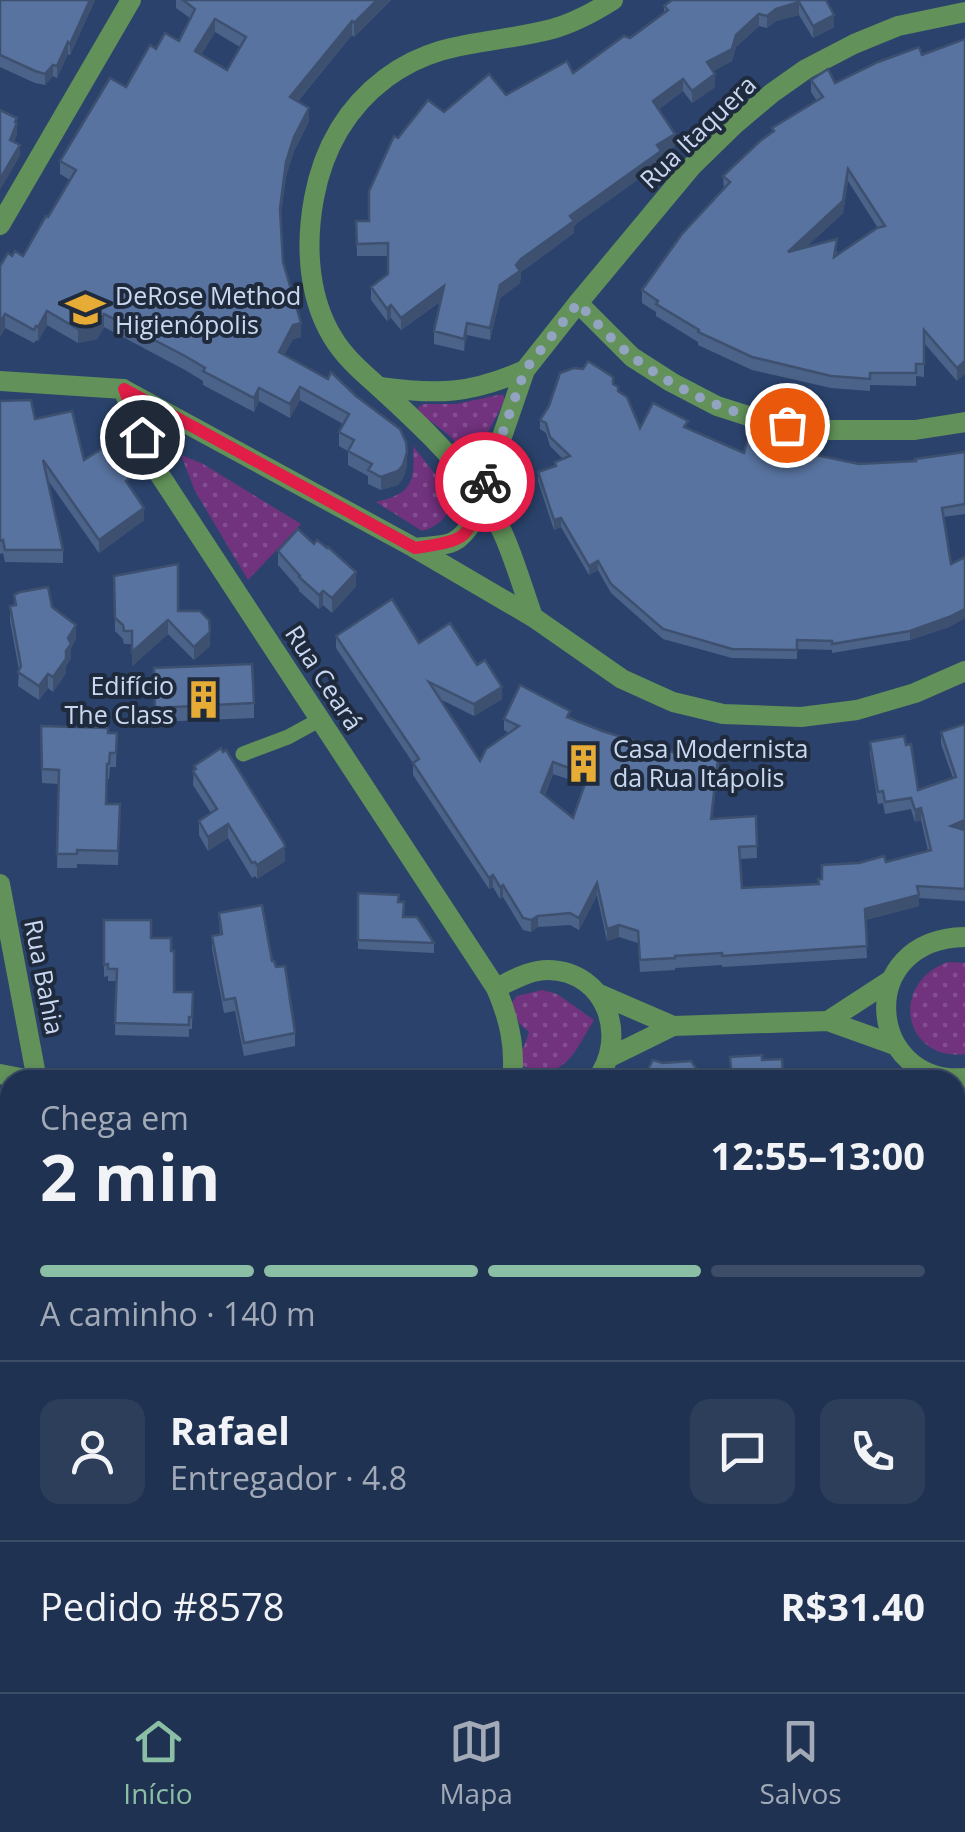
<!DOCTYPE html>
<html lang="pt">
<meta charset="utf-8">
<style>
:root{--surface:#203251;--page:#2d3e5b;--text:#f1f3f6;--muted:#a2aab7;--line:#3d4d68;--accent:#8abfa5}
body{margin:0;font-family:"Open Sans",sans-serif;background:var(--page);color:var(--text);height:100vh;display:flex;flex-direction:column;font-size:38px;white-space:nowrap}
*{box-sizing:border-box;margin:0}
p{font-size:32px;color:var(--muted)}
.icon{flex:none;width:55px;height:55px;fill:none;stroke:currentColor;stroke-width:2;stroke-linecap:round;stroke-linejoin:round}
.map{position:relative;flex:1;overflow:hidden}
.drawer{position:absolute;left:0px;top:1070px;width:965px;height:622px;display:flex;flex-direction:column;background:var(--surface);border-radius:30px 30px 0 0;box-shadow:0 2px 8px #0004,0 0 0 2px var(--line)}
.drawer>*{flex:none}
.pin{position:absolute;display:grid;place-items:center;width:85px;height:85px;color:#fff;margin:-42px;border:5px solid #fff;border-radius:50%;box-shadow:0 2px 10px #0007}
.courier{position:absolute;display:grid;place-items:center;width:100px;height:100px;margin:-50px;border:8px solid #e11d48;border-radius:50%;background:#fff;color:#222;box-shadow:0 2px 12px #0007}
.summary em{font-style:normal;font-weight:700}
.summary div{display:flex;flex-direction:column-reverse}
.summary{display:flex;align-items:center;justify-content:space-between;height:170px;padding:0 40px}
h1{font-size:65px;font-weight:700;line-height:75px}
.bar{display:grid;grid-template-columns:repeat(4,1fr);gap:15px 10px;align-content:center;height:120px;padding:0 40px}
.bar i{height:12px;border-radius:8px;background:var(--line)}
.bar .current{background:var(--accent)}
.bar p{grid-column:span 4}
.line{display:flex;align-items:center;gap:25px;padding:0 40px;border-top:2px solid var(--line)}
.line div{flex:1}
.round{display:grid;place-items:center;flex:none;width:105px;height:105px;border-radius:20px;background:var(--page)}
.tab-bar{display:flex;justify-content:space-around;align-items:center;height:140px;border-top:2px solid var(--line);background:var(--surface);font-size:28px;color:var(--muted)}
.tab-bar a{display:grid;justify-items:center;gap:5px}
.tab-bar .current{color:var(--accent)}
.map>svg:first-child{display:block}
.park{fill:url(#park-dots)}
.lines{fill:none;stroke-linecap:round;stroke-linejoin:round}
.service{stroke:#629159;stroke-width:15}
.minor{stroke:#629159;stroke-width:20}
.wall{fill:#4c6389;fill-rule:evenodd}
.shaded-wall{fill:#3e506f}
.building{fill:#58739f;stroke:#3e506f;stroke-width:2.5;fill-rule:evenodd}
.done{stroke:#92a4c2;stroke-width:10;stroke-dasharray:0 18}
.route{stroke:#e11d48;stroke-width:12}
.labels{text-anchor:middle;stroke-width:8;stroke-linejoin:round;paint-order:stroke}
.street-label{font-size:25px;fill:#c9d8f1;stroke:#1f2a3d}
.poi-label{font-size:25px;fill:#c9d8f1;stroke:#1f2a3d;text-anchor:start}
</style>
<div class="map">
<svg width="965" height="1692" viewBox="0 0 965 1692">
<defs>
<pattern id="park-dots" width="8" height="8" patternUnits="userSpaceOnUse" patternTransform="scale(2.5)"><rect width="8" height="8" fill="#71327e"/><path d="M2 2h.1M6 6h.1" fill="none" stroke="#844f91" stroke-width="1.8" stroke-linecap="round"/></pattern>
</defs>
<rect width="100%" height="100%" fill="#2b436c"/>
<!-- park -->
<g class="park">
<path d="M498 395H504V402L489 430 477 467 449 435 418 412V407L424 404H456Z"/>
<path d="M413 446 452 496C450 516 441 525 422 531L376 502C413 494 415 481 413 446Z"/>
<path d="M181 455 203 464 301 524 248 580 195 491Z"/>
<path d="M948 962 965 963V1054C905 1062 887 984 948 962Z"/>
<path d="M542 990 557 994 594 1020C575 1050 565 1084 523 1066L520 1057 529 1032 519 1023 511 1004 517 996Z"/>
</g>
<g class="lines">
<!-- service -->
<path class="service" d="M243 754 288 737 321 719"/>
<!-- minor -->
<g class="minor">
<path d="M0 225 131 0"/>
<path d="M578 303 632 357 671 382 717 406 764 421 810 430H915L965 422"/>
<path d="M0 381 123 389 415 548 533 617 622 679 673 702 723 714 801 717 857 710 915 693 965 671"/>
<path d="M379 387C438 395 470 394 525 370"/>
<path d="M123 389 152 463 496 988C509 1018 516 1047 512 1080"/>
<path d="M415 548C445 544 456 549 473 521L525 370 578 303 692 166 734 125 772 93 806 69 854 44 898 26 965 12"/>
<path d="M533 617C518 575 506 527 479 492 451 454 414 419 380 388 364 374 349 361 337 344 308 302 305 247 314 198 323 150 346 108 386 78 440 38 492 45 552 29 574 23 594 12 613 0"/>
<path d="M0 884 37 1080"/>
<path d="M965 937C853 939 867 1086 965 1078"/>
<path d="M496 988C513 980 529 970 548 970 607 971 629 1038 596 1080"/>
<path d="M599 994 673 1026"/>
<path d="M828 1021 891 980"/>
<path d="M610 1057 673 1026 828 1021 895 1045"/>
<path d="M0 1074 31 1080"/>
<path d="M0 1299 10 1247"/>
<path d="M955 1558 965 1564"/>
<path d="M550 1682V1692"/>
<path d="M312 1692 315 1682"/>
</g>
</g>
<!-- wall -->
<g class="wall">
<path d="M0 0H95L70 55 68 54 57 78 53 76 45 85 35 83 0 67Z"/>
<path d="M176 0H391L354 37 352 35 298 101 309 121 294 151 286 176 280 219 283 262 301 337 293 339 284 355 407 466 403 478 398 485 381 490 368 484V476L348 465V451L339 446V432L343 424 300 400 290 418 259 401 254 412 203 385V381L185 370 104 327 97 339 78 343 47 325 38 341 36 340 34 343 5 328 0 337V266L12 256H23L70 180 60 174V161L126 87 156 49 179 41 190 18 176 8ZM215 32 240 47 227 70 201 55Z"/>
<path d="M826 0 834 27 813 38 799 15 776 21 767 28 759 26 736 47 732 61 713 71 715 87 692 103 683 91 659 109 675 146 661 155V163L577 223 574 226V233L521 272 520 283 500 298 490 340 467 335 464 351 434 344V331L441 301 401 330 391 318 387 321 371 300V287L388 274V256H357L356 221H369L398 138 444 112 506 95 573 73 630 38 664 12V6Z"/>
<path d="M965 39 957 381 924 343V377L916 376V386L870 385V391L831 388 752 370 698 345V342L656 316V312L642 303V290L724 189 723 176 772 133V128L817 101 811 92V80L835 83ZM848 181 878 228 836 256 837 251 806 247 843 213Z"/>
<path d="M613 384 640 428 688 429 744 453 859 464 916 461 965 452V514L943 517 951 564 965 557V618L949 627 910 640 832 653V650L797 649V659L732 658 663 639 611 593 598 570 589 575 561 527 554 530 538 481V472L555 466V462L563 459 550 446 546 433 540 429V420Z"/>
<path d="M0 401 35 419 84 460 129 485 144 520 99 553 47 479 63 550V563L5 562 3 553 0 554Z"/>
<path d="M278 551 356 586 332 613 323 605 319 609 299 591V589L278 565Z"/>
<path d="M114 576 178 611 210 646 194 660 168 634 132 666V644H124L123 639 115 631Z"/>
<path d="M14 595 52 607 76 639 71 648V658L66 666V673L53 692 48 688 39 700 18 686 19 670 10 621V606L14 605Z"/>
<path d="M336 636 419 643 477 665 502 699 474 716 440 699 480 761 509 733 504 730V719L570 718 602 731 679 754 719 761 712 819 756 816 757 858 740 859 742 888 819 884 886 862 928 851 921 820 915 822 911 809 885 814 883 803 878 804 870 754V742L906 745 918 790 953 778 941 744V732L965 724V901L919 898V906L865 920 867 958 722 967V965L675 968V970L640 972 638 943 619 937 607 941 597 895 579 930 570 925 538 927 531 932 523 930 503 897 500 899 493 887 489 889 413 775V763L336 648ZM553 774 585 785 573 818 545 795Z"/>
<path d="M154 668 254 703V718L155 722Z"/>
<path d="M41 726 117 733 116 767H110L109 779H107L106 804H120L118 865 77 864V868H57L59 784 42 783Z"/>
<path d="M194 766 285 861 257 879 255 876 252 878 228 838 208 851 199 835V821L211 813 193 785Z"/>
<path d="M358 893 398 902 403 917 434 943V953L358 949Z"/>
<path d="M219 913 272 961 295 1033V1046L244 1056 235 1011 224 1013 212 949V936L220 934Z"/>
<path d="M104 920 151 938 174 992H193L192 1029H189V1037L115 1035 116 981H108V976L104 977Z"/>
<path d="M10 1596V1676L0 1668V1610Z"/>
<path d="M955 1601 965 1607V1685L955 1682Z"/>
<path d="M833 1682H903L901 1692H849Z"/>
</g>
<!-- shaded-wall -->
<g class="shaded-wall">
<path d="M90 0H95L70 55V44Z"/>
<path d="M377 0H391L354 37V23Z"/>
<path d="M799 2V15L776 21 767 28V16L776 9Z"/>
<path d="M759 14V26L736 47 732 61 707 75V62Z"/>
<path d="M834 15V27L813 38V26Z"/>
<path d="M215 19V32L195 65V51Z"/>
<path d="M352 21V35L290 110V97Z"/>
<path d="M68 42V54L57 78V66Z"/>
<path d="M53 65V76L45 85V74Z"/>
<path d="M715 74V87L692 103V91Z"/>
<path d="M683 79V91L653 113V101Z"/>
<path d="M309 108V121L294 151 286 176 280 223V209L286 162 294 137Z"/>
<path d="M17 118V135L10 152V140Z"/>
<path d="M675 134V146L661 155V163L577 223 574 226V233L521 272 520 283 500 298 490 340V328L500 285 521 259 657 145Z"/>
<path d="M20 145V156L0 190V179Z"/>
<path d="M848 169V181L843 213 788 264V252Z"/>
<path d="M444 286V298L401 330V318Z"/>
<path d="M391 305V318L387 321V309Z"/>
<path d="M47 311V325L38 341V327Z"/>
<path d="M5 314V328L0 337V323Z"/>
<path d="M104 314V327L97 339 78 343V329Z"/>
<path d="M301 323V337L293 339 279 365V352L293 325Z"/>
<path d="M467 323V335L464 351V339Z"/>
<path d="M965 361V374L957 381V368Z"/>
<path d="M300 387V400L290 418V404Z"/>
<path d="M259 388V401L254 412V398Z"/>
<path d="M407 452V466L403 478 398 485 381 490V477Z"/>
<path d="M144 508V520L99 553V540Z"/>
<path d="M561 518V527L554 530V520Z"/>
<path d="M598 561V570L589 575V566Z"/>
<path d="M356 572V586L332 613V598Z"/>
<path d="M323 591V605L319 609V595Z"/>
<path d="M965 609V618L949 627 910 640V631Z"/>
<path d="M168 620V634L132 666V652Z"/>
<path d="M76 625V639L71 648V658L66 666 68 638Z"/>
<path d="M210 632V646L194 660V647Z"/>
<path d="M66 659V673L53 692V677Z"/>
<path d="M48 674V688L39 700V686Z"/>
<path d="M502 687V699L474 716V704Z"/>
<path d="M719 750V761L711 831V819Z"/>
<path d="M553 762V774L541 803V792Z"/>
<path d="M921 808V820L915 822V810Z"/>
<path d="M965 820V832L951 826Z"/>
<path d="M228 824V838L208 851V837Z"/>
<path d="M285 847V861L257 879V865Z"/>
<path d="M493 875V887L489 889V878Z"/>
<path d="M597 883V895L579 930V918Z"/>
<path d="M503 885V897L500 899V887Z"/>
<path d="M919 895V906L865 920V909Z"/>
<path d="M538 916V927L531 932V920Z"/>
<path d="M619 925V937L607 941V929Z"/>
<path d="M965 1347V1360L955 1362V1349Z"/>
<path d="M965 1478V1491L955 1499V1485Z"/>
<path d="M713 1682H723L715 1692H705Z"/>
</g>
<!-- building -->
<g class="building">
<path d="M0 0H90L70 44 68 42 57 66 53 65 45 74 35 71 0 55Z"/>
<path d="M183 0H377L354 23 352 21 290 97 309 108 294 137 286 162 280 209 283 262 301 323 293 325 279 352 328 379 331 372 356 396 400 429 406 442 407 452 403 465 398 471 381 477 368 470 372 464 348 451 354 440 339 432 349 414 300 387 290 404 259 388 254 398 203 371 205 368 185 356 104 314 97 325 78 329 47 311 38 327 36 326 34 330 5 314 0 323V266L8 253 12 256 15 251 23 256 46 216 48 217 76 170 60 161 110 78 126 87 150 45 156 49 165 33 179 41 195 9ZM215 19 246 37 227 70 195 51Z"/>
<path d="M672 0H826L834 15 813 26 799 2 776 9 767 16 759 14 736 35 732 49 707 62 715 74 692 91 683 79 653 101 675 134 657 145 661 151 570 216 574 221 521 259 516 265 520 271 500 285 490 328 467 323 464 339 434 331 444 286 401 318 391 305 387 309 371 287 388 274V243L357 244 356 221H369V191L394 136 398 138 428 100 444 112 489 74 506 95 567 61 573 73 624 36 630 38 668 10 664 6Z"/>
<path d="M965 39V361L957 368 924 330V364H916V373H870V379L831 376 752 357 698 332 699 330 656 304 658 301 642 290 682 234 730 182 723 176 760 141 774 131 772 128 823 97 811 80 828 69 835 83 878 62 919 47 922 55ZM848 169 885 226 877 228 834 257 837 239 788 252 843 201Z"/>
<path d="M0 110 17 118 15 122 17 123 10 140 20 145 0 179Z"/>
<path d="M588 361 613 377V384L618 387V391L627 397 640 428 653 403 688 421 684 427 744 453 747 441 859 464 916 461 915 459 965 452V504L942 508 951 564 965 557V609L949 617 910 631 832 644V641L797 640V650L732 649 663 629 611 584 598 561 589 566 561 518 554 520 538 472 556 466 555 462 570 456 550 437 546 423 540 420 549 406 560 373 574 368 583 369Z"/>
<path d="M31 400 35 419 72 411 84 460 106 446 129 479 126 481 144 508 99 540 43 460 63 550H5L3 540 0 541V401Z"/>
<path d="M298 529 314 544 317 540 327 548 328 547 356 572 332 598 323 591 319 595 299 577 300 576 278 551Z"/>
<path d="M178 564V611H200L209 620 210 632 194 647 168 620 132 652V631H124L123 625 115 618 114 576Z"/>
<path d="M48 587 52 607 76 625 68 638 71 644 66 651V659L53 677 48 674 39 686 18 672 21 666 10 606 16 605 14 595 20 592Z"/>
<path d="M392 599 419 643 450 623 477 665 485 660 502 687 474 704 429 682 480 761 486 749 519 726 504 719 520 685 570 711 567 717 602 731 679 754 682 742 719 750 711 819 756 816 757 846 739 847 742 888 819 884 818 879H822V865L859 863 884 856 886 862 931 850 921 808 915 810 911 798 885 802 883 791 878 792 870 742 904 736 906 745 911 744 918 790 956 777 941 732 965 724V820L951 826 965 830V889L917 886 919 895 865 909 867 946 722 956V953L675 956V958L640 960 638 931 619 925 607 929 597 883 579 918 570 913 538 916 531 920 523 918 503 885 500 887 493 875 489 878 434 795 413 763 419 759 336 636ZM553 762 588 775 573 818 541 792Z"/>
<path d="M252 664 254 703 155 708 154 668Z"/>
<path d="M41 726 108 728V733H117L116 753H110L109 764H107L106 804H120L118 851 77 850V854H57L59 770 42 769Z"/>
<path d="M221 748 223 752 226 750 284 843 285 847 257 865 255 862 252 863 228 824 208 837 199 821 217 809 193 771 196 769 194 766Z"/>
<path d="M358 893 399 895 398 902H404L403 917H417L434 943 358 940Z"/>
<path d="M262 905 272 961H274L276 967 285 966 295 1033 244 1043 235 998 224 1000 212 936 222 934 219 913Z"/>
<path d="M104 920H151V938H171V951H174V992H193L192 1017H189V1025L115 1023 117 969H108V964L104 965Z"/>
<path d="M762 1055V1060L782 1059 783 1073H787V1076H796L797 1080H649L648 1069 653 1060 663 1063 691 1061 698 1071 731 1069 730 1057Z"/>
<path d="M959 1279 965 1307V1347L955 1349V1280Z"/>
<path d="M964 1399 965 1478 955 1485V1400L956 1404Z"/>
<path d="M10 1596V1664L0 1656V1610Z"/>
<path d="M955 1601 962 1603 961 1606 965 1607V1672L955 1670Z"/>
<path d="M61 1682H113L111 1692H59Z"/>
<path d="M373 1682H507L505 1691 513 1692H374Z"/>
<path d="M594 1682H713L705 1692H594Z"/>
<path d="M855 1682H900L899 1692H858L861 1686Z"/>
</g>
<g class="lines">
<!-- done -->
<path class="done" d="M485 482 525 370 578 303C595 321 613 342 633 357 677 391 733 416 787 425"/>
<!-- route -->
<path class="route" d="M142 437 124 389 415 548C476 539 466 537 485 482"/>
</g>
<!-- icons -->
<defs>
<symbol id="university-bare" viewBox="-9 -9 18 18"><path d="M0-5L7-2L0 1L-7-2ZM-4 1L0 2.5L4 1V4Q0 6-4 4Z" fill="#e7ac36" stroke="#1f2a3d" stroke-width="2.5" paint-order="stroke"/></symbol>
<symbol id="building-bare" viewBox="-9 -9 18 18"><path d="M-4-6H4V6H1V3H-1V6H-4ZM-2.5-4.3h1.7v1.8h-1.7ZM.8-4.3h1.7v1.8H.8ZM-2.5-1h1.7V.8h-1.7ZM.8-1h1.7V.8H.8Z" fill="#e7ac36" stroke="#1f2a3d" stroke-width="2.5" paint-order="stroke"/></symbol>
</defs>
<g fill-rule="evenodd">
<use href="#university-bare" x="58" y="282" width="55" height="55"/>
<use href="#building-bare" x="176" y="672" width="55" height="55"/>
<use href="#building-bare" x="556" y="736" width="55" height="55"/>
</g>
<g class="labels">
<!-- street labels -->
<g class="street-label">
<text transform="translate(698 132) rotate(-44)" y="9">Rua Itaquera</text>
<text transform="translate(324 678) rotate(57)" y="9">Rua Ceará</text>
<text transform="translate(44 977) rotate(79)" y="9">Rua Bahia</text>
</g>
<!-- poi labels -->
<g class="poi-label">
<text x="115" y="305">DeRose Method<tspan x="115" dy="29">Higienópolis</tspan></text>
<text x="174" y="695" text-anchor="end">Edifício<tspan x="174" dy="29">The Class</tspan></text>
<text x="613" y="758">Casa Modernista<tspan x="613" dy="29">da Rua Itápolis</tspan></text>
</g>
</g>
</svg>
<div class="pin" style="left:787px;top:425px;background:#ea580c"><svg class="icon" aria-label="bag" viewBox="0 0 24 24"><path d="M5 8h14l-1 12H6zM9 8a3 3 0 0 1 6 0"/></svg></div>
<div class="pin" style="left:142px;top:437px;background:#1f2937"><svg class="icon" aria-label="home" viewBox="0 0 24 24"><path d="M3 11l9-7 9 7M6 9v11h12V9"/></svg></div>
<div class="courier" style="left:485px;top:482px"><svg class="icon" aria-label="bike" viewBox="0 0 24 24"><circle cx="6" cy="16" r="4"/><circle cx="18" cy="16" r="4"/><path d="M6 16l4-8h5l3 8M10 8l3 8H6M13 5h3"/></svg></div>
<section class="drawer">
<div class="summary"><div><h1>2 min</h1><p>Chega em</p></div><em>12:55–13:00</em></div>
<div class="bar"><i class="current"></i><i class="current"></i><i class="current"></i><i></i><p>A caminho · 140 m</p></div>
<div class="line" style="height:180px"><a class="round"><svg class="icon" aria-label="person" viewBox="0 0 24 24"><circle cx="12" cy="8" r="4"/><path d="M4 21q1-7 8-7t8 7"/></svg></a><div><b>Rafael</b><p>Entregador · 4.8</p></div><a class="round"><svg class="icon" aria-label="chat" viewBox="0 0 24 24"><path d="M4 5h16v11H9l-5 4z"/></svg></a><a class="round"><svg class="icon" aria-label="phone" viewBox="0 0 24 24"><path d="M5 4h4l2 5-3 2q2 4 5 5l2-3 5 2v4C11 20 4 13 5 4z"/></svg></a></div>
<div class="line" style="height:130px"><div>Pedido #8578</div><b>R$31.40</b></div>
</section>
</div>
<nav class="tab-bar">
<a class="current"><svg class="icon" aria-label="home" viewBox="0 0 24 24"><path d="M3 11l9-7 9 7M6 9v11h12V9"/></svg>Início</a>
<a><svg class="icon" aria-label="map" viewBox="0 0 24 24"><path d="M3 6l6-2 6 2 6-2v14l-6 2-6-2-6 2zM9 4v14M15 6v14"/></svg>Mapa</a>
<a><svg class="icon" aria-label="saved" viewBox="0 0 24 24"><path d="M7 4h10v16l-5-4-5 4z"/></svg>Salvos</a>
</nav>
